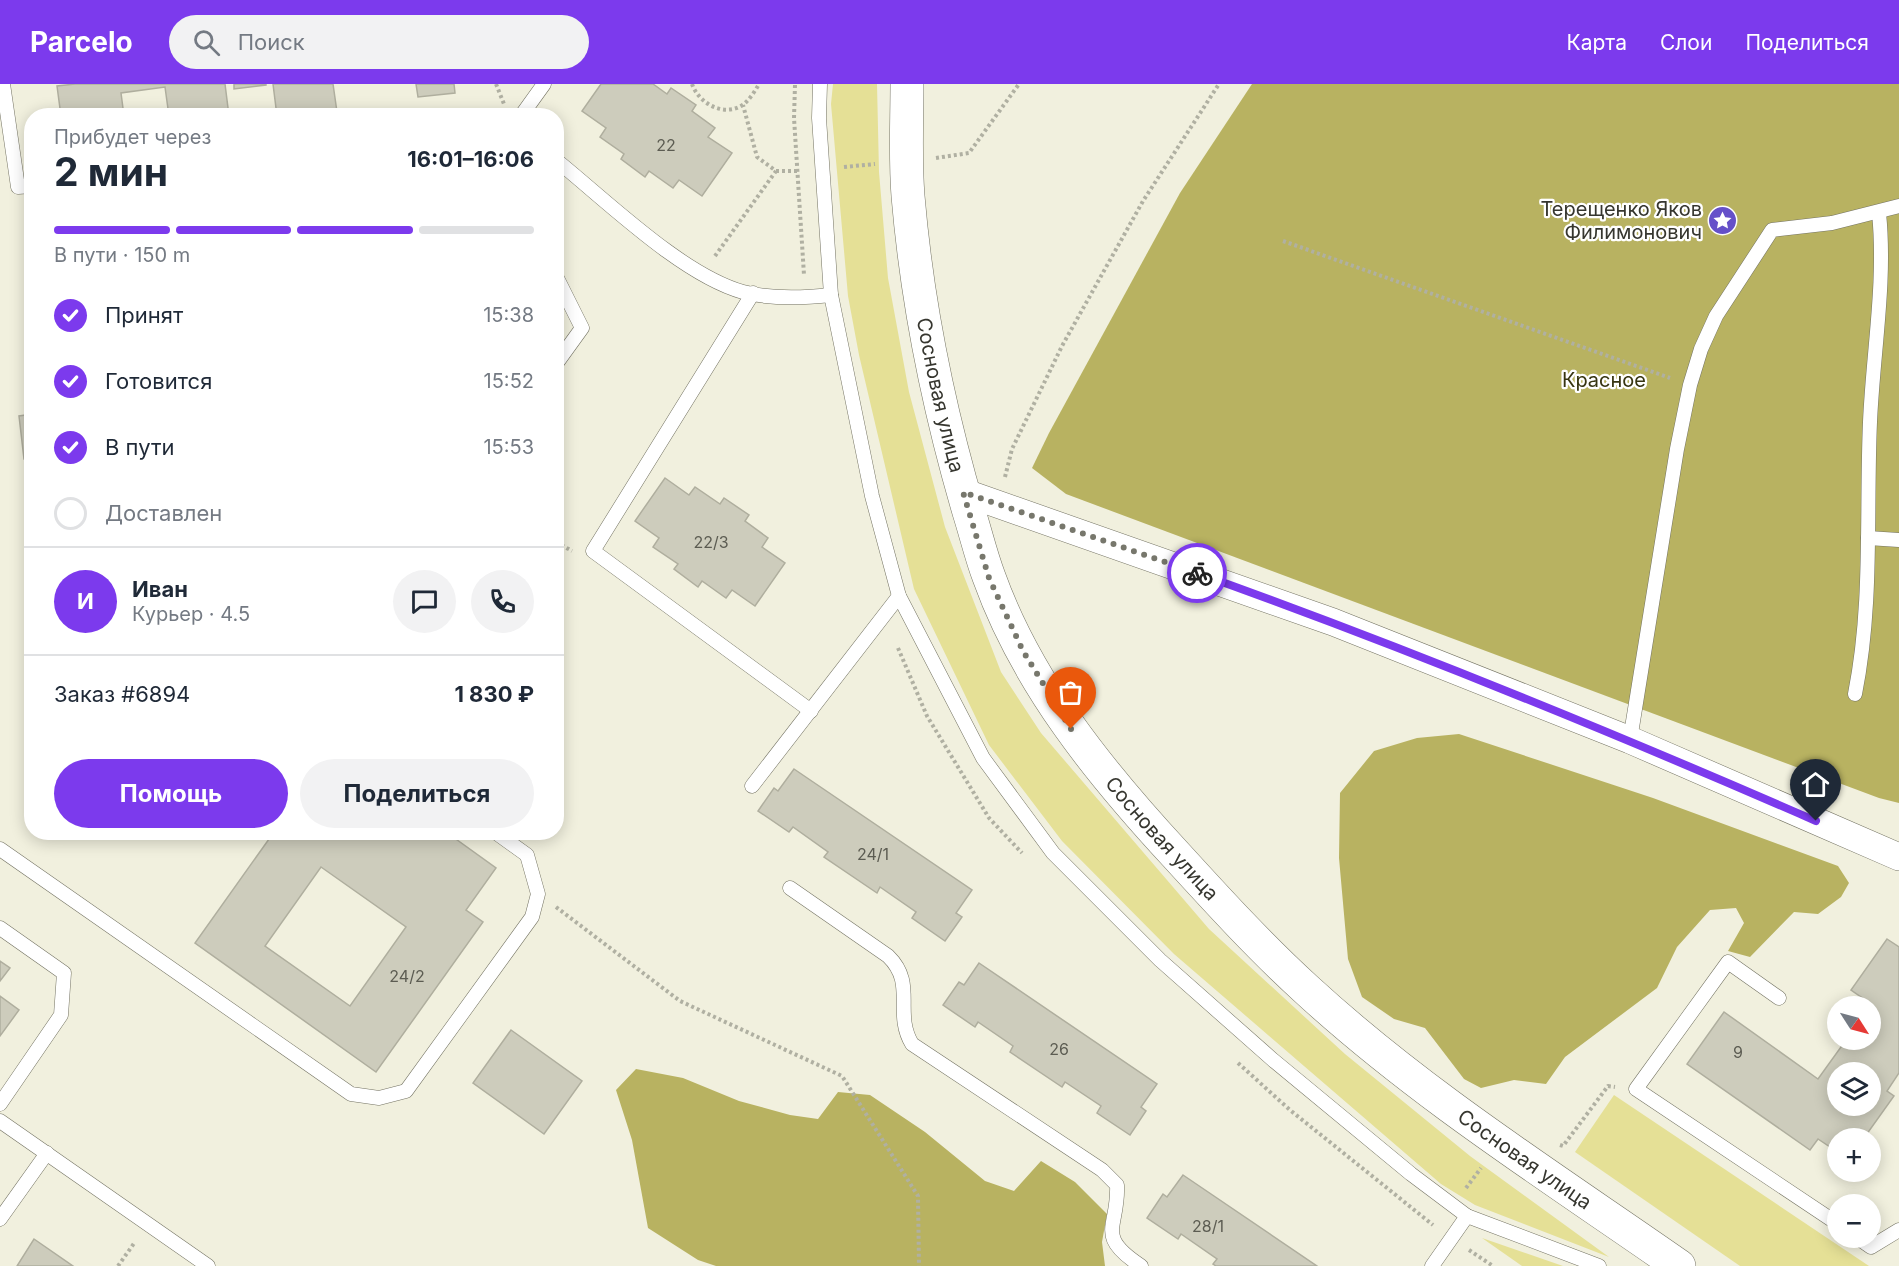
<!DOCTYPE html>
<html lang="ru">
<meta charset="utf-8">
<style>
:root{--surface:#fff;--page:#f2f2f3;--text:#1f2937;--muted:#747a83;--line:#e0e1e3;--accent:#7c3aed}
body{margin:0;font-family:Inter,sans-serif;background:var(--page);color:var(--text);height:100vh;display:flex;flex-direction:column;font-size:22px;white-space:nowrap}
*{box-sizing:border-box;margin:0}
p{font-size:20px;color:var(--muted)}
.icon{flex:none;width:33px;height:33px;fill:none;stroke:currentColor;stroke-width:2;stroke-linecap:round;stroke-linejoin:round}
.map{position:relative;flex:1;overflow:hidden}
.drawer{position:absolute;left:24px;top:24px;width:540px;height:732px;display:flex;flex-direction:column;background:var(--surface);border-radius:24px;box-shadow:0 3px 15px #0003}
.drawer>*{flex:none}
.needle{width:39px;rotate:126deg}
.buttons{position:absolute;left:1827px;top:912px;display:grid;gap:12px}
.buttons a{display:grid;place-items:center;width:54px;height:54px;border-radius:50%;background:var(--surface);box-shadow:0 3px 15px #0003;font-size:30px}
.pin{position:absolute;display:grid;place-items:center;width:51px;height:51px;color:#fff;margin:-62px -26px;border-radius:50% 50% 50% 0;rotate:-45deg;box-shadow:0 0 6px #0007}
.pin .icon{rotate:45deg}
.courier{position:absolute;display:grid;place-items:center;width:60px;height:60px;margin:-30px;border:4px solid #7c3aed;border-radius:50%;background:#fff;color:#222;box-shadow:0 2px 8px #0007}
.summary em{font-style:normal;font-weight:700}
.summary div{display:flex;flex-direction:column-reverse}
.summary{display:flex;align-items:center;justify-content:space-between;height:102px;padding:0 30px}
h1{font-size:39px;font-weight:700;line-height:45px}
.bar{display:grid;grid-template-columns:repeat(4,1fr);gap:9px 6px;align-content:center;height:72px;padding:0 30px}
.bar i{height:8px;border-radius:4px;background:var(--line)}
.bar .active{background:var(--accent)}
.bar p{grid-column:span 4}
.line{display:flex;align-items:center;gap:15px;padding:0 30px;border-top:2px solid var(--line)}
.line div{flex:1}
.round{display:grid;place-items:center;flex:none;width:63px;height:63px;border-radius:32px;background:var(--page)}
ol{padding:0 30px;list-style:none}
li{display:flex;align-items:center;gap:18px;height:66px}
li p{margin-inline-start:auto}
li .icon{padding:6px;border-radius:50%;background:var(--accent);color:#fff;stroke-width:4}
li:last-child{color:var(--muted)}
li i{width:33px;height:33px;border:3px solid var(--line);border-radius:50%}
.button{display:flex;gap:12px;margin-top:auto;padding:12px 30px}
.button a{flex:1;height:69px;border-radius:36px;background:var(--accent);color:#fff;font-size:24px;font-weight:700;line-height:69px;text-align:center}
.button a+a{background:var(--page);color:var(--text)}
header{display:flex;align-items:center;gap:36px;box-sizing:border-box;height:84px;padding:0 30px;background:var(--accent);color:#fff}
header strong{font-size:28px}
nav{display:flex;gap:33px;margin-inline-start:auto;font-size:21px}
.search{width:420px;height:54px;background:var(--page);display:flex;align-items:center;gap:15px;box-sizing:border-box;padding:0 21px;border-radius:33px;color:var(--muted);font-size:22px}
.map>svg:first-child{display:block}
.green{fill:#e5e096}
.forest{fill:#b8b261}
.building{fill:#cdccbc;stroke:#afae9e;stroke-width:1.5;fill-rule:evenodd}
.lines{fill:none;stroke-linecap:round;stroke-linejoin:round}
.service-casing{stroke:#747363;stroke-width:15}
.minor-casing{stroke:#747363;stroke-width:28}
.tertiary-casing{stroke:#747363;stroke-width:34}
.path{stroke:#b0b0a2;stroke-width:4;stroke-dasharray:3 3;stroke-linecap:butt}
.service{stroke:#fff;stroke-width:14}
.minor{stroke:#fff;stroke-width:27}
.tertiary{stroke:#fff;stroke-width:33}
.done{stroke:#77776c;stroke-width:6;stroke-dasharray:0 10.8}
.route{stroke:#7c3aed;stroke-width:8}
.labels{text-anchor:middle;stroke-width:4.5;stroke-linejoin:round;paint-order:stroke}
.number-label{font-size:16px;fill:#5c5c52}
.poi-label{font-size:20px;fill:#36362f;stroke:#fff;text-anchor:end}
.park-label{font-size:20px;fill:#373511;stroke:#fff}
.street-label{font-size:20px;fill:#36362f;stroke:#fff}
</style>
<header>
<strong>Parcelo</strong>
<div class="search"><svg class="icon" aria-label="search" viewBox="0 0 24 24"><circle cx="10" cy="10" r="6"/><path d="M15 15l6 6"/></svg>Поиск</div>
<nav><a>Карта</a><a>Слои</a><a>Поделиться</a></nav>
</header>
<div class="map">
<svg width="1899" height="1182" viewBox="0 0 1899 1182">
<rect width="100%" height="100%" fill="#f1f0de"/>
<!-- green -->
<g class="green">
<path d="M833 0H877L879 88 888 194 909 308 945 443 1001 588 1041 649 1209 845 1345 970 1470 1072 1609 1173 1475 1121 1441 1100 1174 870 1062 757 989 661 914 505 859 271 848 212 831 20Z"/>
<path d="M1614 1011 1869 1182H1740L1575 1068Z"/>
<path d="M1482 1154 1563 1182H1522Z"/>
</g>
<!-- forest -->
<g class="forest">
<path d="M1252 0H1899V719L1879 714 1066 410 1032 384 1049 349 1180 109Z"/>
<path d="M1459 650 1653 714 1838 782 1849 799 1841 813 1818 830 1794 828 1750 873 1728 867 1744 839 1736 824 1710 826 1677 863 1657 904 1565 973 1546 1000 1514 996 1481 1004 1464 995 1425 944 1394 935 1362 913 1348 875 1339 774 1340 709 1374 667 1417 654Z"/>
<path d="M636 985 683 994 739 1017 790 1031 818 1035 838 1008 870 1011 925 1048 985 1097 1014 1107 1041 1077 1075 1098 1107 1130 1102 1158 1105 1182H716L698 1176 648 1144 632 1056 616 1006Z"/>
</g>
<!-- building -->
<g class="building">
<path d="M75 0H225L229 32H169L165 3 121 9 124 32H61L57 2Z"/>
<path d="M234 0H266V1L234 5Z"/>
<path d="M273 0H333L337 28 277 32Z"/>
<path d="M416 0H454L455 9 418 13Z"/>
<path d="M601 0H653L667 10 671 4 696 21 692 27 715 44 708 53 732 69 702 112 679 96 673 104 649 87 645 93 621 75 624 70 600 53 606 44 582 27Z"/>
<path d="M32 330V375H24L19 332Z"/>
<path d="M665 394 689 411 695 403 720 420 724 414 749 431 745 437 768 454 762 463 785 479 755 522 732 506 726 514 702 497 698 503 674 485 678 480 653 463 659 454 635 437Z"/>
<path d="M794 685 972 806 956 829 962 833 945 857 912 834 916 828 880 803 877 809 824 773 828 768 793 743 789 748 758 727 774 704 778 707Z"/>
<path d="M274 748H446L496 784 466 826 483 838 376 988 195 859ZM321 783 406 843 350 922 265 862Z"/>
<path d="M1887 855 1899 863V989L1887 1007 1894 1012 1864 1054H1852L1847 1051 1844 1054H1838L1836 1067 1818 1055 1810 1066 1687 980 1724 928 1818 995 1846 956H1870L1871 920 1851 906ZM1838 988H1870V1022H1838Z"/>
<path d="M0 877 10 884 0 897Z"/>
<path d="M979 879 1157 1000 1141 1023 1146 1027 1130 1051 1097 1029 1101 1022 1065 998 1062 1003 1010 968 1013 962 978 938 975 943 943 921 959 898 964 901Z"/>
<path d="M0 912 19 926 0 952Z"/>
<path d="M511 946 582 997 544 1050 473 999Z"/>
<path d="M1183 1091 1317 1182H1216L1213 1180 1217 1175 1181 1150 1178 1155 1147 1134 1163 1110 1167 1113Z"/>
<path d="M34 1155 73 1182H17Z"/>
</g>
<g class="lines">
<defs>
<g id="service">
<path d="M3 0 18 103 32 102"/>
<path d="M820 0 819 34 831 211 872 412 899 512 983 674 1053 769 1160 876 1273 976 1411 1090 1467 1132 1599 1182"/>
<path d="M521 32 544 0"/>
<path d="M556 76C607 117 682 191 743 208 770 215 803 214 831 211"/>
<path d="M556 192 582 244 556 280"/>
<path d="M753 209 593 467 811 627"/>
<path d="M1868 454 1899 456"/>
<path d="M1855 610C1873 520 1866 429 1870 338 1873 268 1886 198 1879 129"/>
<path d="M1630 656 1677 365 1690 301 1701 265 1716 232 1772 146 1832 139 1899 122"/>
<path d="M752 702 899 512"/>
<path d="M0 765 351 1010 379 1014 406 1007 532 833 538 810 527 771 495 748"/>
<path d="M790 804 888 872C917 900 893 928 912 960L1102 1086 1117 1101C1119 1144 1094 1151 1141 1182"/>
<path d="M0 844 64 889 61 931 0 1020"/>
<path d="M1779 914 1728 878 1636 1005 1838 1140"/>
<path d="M0 1037 208 1182"/>
<path d="M0 1135 47 1069"/>
<path d="M1858 1154 1871 1163 1899 1146"/>
<path d="M1432 1182 1467 1132"/>
</g>
<path id="minor" d="M963 408 1333 538 1630 656 1899 773"/>
<g id="tertiary">
<path id="s1" d="M907 0C907 37 905 75 908 112 917 219 939 326 969 428 976 450 981 472 989 493 1027 599 1100 689 1176 771 1218 817 1260 863 1306 905 1420 1010 1553 1094 1679 1182"/>
</g>
</defs>
<!-- service casing -->
<use href="#service" class="service-casing"/>
<!-- minor casing -->
<use href="#minor" class="minor-casing"/>
<!-- tertiary casing -->
<use href="#tertiary" class="tertiary-casing"/>
<!-- path -->
<g class="path">
<path d="M496 0 504 20"/>
<path d="M692 0C699 20 725 34 744 20 750 15 755 7 759 0"/>
<path d="M795 1 794 34 804 191"/>
<path d="M936 74 969 69 1019 0"/>
<path d="M844 83 875 80"/>
<path d="M776 87H797"/>
<path d="M1283 157 1670 294"/>
<path d="M715 172 776 87 757 73 743 21"/>
<path d="M1005 393 1012 365 1062 262 1143 117 1219 0"/>
<path d="M556 458 572 467"/>
<path d="M898 564 927 632 989 734 1022 769"/>
<path d="M556 823 680 917 842 992 918 1112 919 1182"/>
<path d="M1238 979 1290 1026 1433 1141"/>
<path d="M1560 1061 1563 1062 1608 1002 1615 1003"/>
<path d="M1466 1104 1481 1084"/>
<path d="M1469 1166 1493 1182"/>
<path d="M118 1182 135 1158"/>
</g>
<!-- service -->
<use href="#service" class="service"/>
<!-- minor -->
<use href="#minor" class="minor"/>
<!-- tertiary -->
<use href="#tertiary" class="tertiary"/>
</g>
<g class="lines">
<!-- done -->
<path class="done" d="M1071 645 1023 567 989 494 963 408 1197 489"/>
<!-- route -->
<path class="route" d="M1197 489C1407 564 1612 648 1816 737"/>
</g>
<!-- icons -->
<defs>
<symbol id="sight-disc" viewBox="-11 -11 22 22"><circle r="9.5" fill="#6550c9" stroke="#fff"/><path d="M0-6L1.8-2.2L6-1.7L2.9 1.2L3.7 5.4L0 3.3L-3.7 5.4L-2.9 1.2L-6-1.7L-1.8-2.2Z" fill="#fff"/></symbol>
</defs>
<g fill-rule="evenodd">
<use href="#sight-disc" x="1706" y="120" width="33" height="33"/>
</g>
<g class="labels">
<!-- number labels -->
<g class="number-label">
<text x="666" y="67">22</text>
<text x="711" y="464">22/3</text>
<text x="873" y="776">24/1</text>
<text x="407" y="898">24/2</text>
<text x="1059" y="971">26</text>
<text x="1738" y="974">9</text>
<text x="1208" y="1148">28/1</text>
</g>
<!-- poi labels -->
<g class="poi-label">
<text x="1702" y="132">Терещенко Яков<tspan x="1702" dy="23">Филимонович</tspan></text>
</g>
<!-- park labels -->
<g class="park-label">
<text x="1604" y="303">Красное</text>
</g>
<!-- street labels -->
<g class="street-label">
<text dy="7" stroke="none"><textPath href="#s1" startOffset="314">Сосновая улица</textPath></text>
<text dy="7" stroke="none"><textPath href="#s1" startOffset="818">Сосновая улица</textPath></text>
<text dy="7" stroke="none"><textPath href="#s1" startOffset="1304">Сосновая улица</textPath></text>
</g>
</g>
</svg>
<div class="buttons">
<a><svg class="needle" viewBox="-14 -14 28 28"><path d="M0-13l5 13h-10z" fill="#e53935"/><path d="M0 13l5-13h-10z" fill="#747a83"/></svg></a>
<a><svg class="icon" aria-label="layers" viewBox="0 0 24 24"><path d="M12 4l9 5-9 5-9-5zM3 14l9 5 9-5"/></svg></a>
<a>+</a>
<a>−</a>
</div>
<div class="pin" style="left:1071px;top:645px;background:#ea580c"><svg class="icon" aria-label="bag" viewBox="0 0 24 24"><path d="M5 8h14l-1 12H6zM9 8a3 3 0 0 1 6 0"/></svg></div>
<div class="pin" style="left:1816px;top:737px;background:#1f2937"><svg class="icon" aria-label="home" viewBox="0 0 24 24"><path d="M3 11l9-7 9 7M6 9v11h12V9"/></svg></div>
<div class="courier" style="left:1197px;top:489px"><svg class="icon" aria-label="bike" viewBox="0 0 24 24"><circle cx="6" cy="16" r="4"/><circle cx="18" cy="16" r="4"/><path d="M6 16l4-8h5l3 8M10 8l3 8H6M13 5h3"/></svg></div>
<section class="drawer">
<div class="summary"><div><h1>2 мин</h1><p>Прибудет через</p></div><em>16:01–16:06</em></div>
<div class="bar"><i class="active"></i><i class="active"></i><i class="active"></i><i></i><p>В пути · 150 m</p></div>
<ol>
<li><svg class="icon" aria-label="check" viewBox="0 0 24 24"><path d="M5 12l5 5 9-10"/></svg>Принят<p>15:38</p></li>
<li><svg class="icon" aria-label="check" viewBox="0 0 24 24"><path d="M5 12l5 5 9-10"/></svg>Готовится<p>15:52</p></li>
<li><svg class="icon" aria-label="check" viewBox="0 0 24 24"><path d="M5 12l5 5 9-10"/></svg>В пути<p>15:53</p></li>
<li><i></i>Доставлен</li>
</ol>
<div class="line" style="height:108px"><b class="round" style="background:var(--accent);color:#fff">И</b><div><b>Иван</b><p>Курьер · 4.5</p></div><a class="round"><svg class="icon" aria-label="chat" viewBox="0 0 24 24"><path d="M4 5h16v11H9l-5 4z"/></svg></a><a class="round"><svg class="icon" aria-label="phone" viewBox="0 0 24 24"><path d="M5 4h4l2 5-3 2q2 4 5 5l2-3 5 2v4C11 20 4 13 5 4z"/></svg></a></div>
<div class="line" style="height:78px"><div>Заказ #6894</div><b>1 830 ₽</b></div>
<div class="button"><a>Помощь</a><a>Поделиться</a></div>
</section>
</div>
